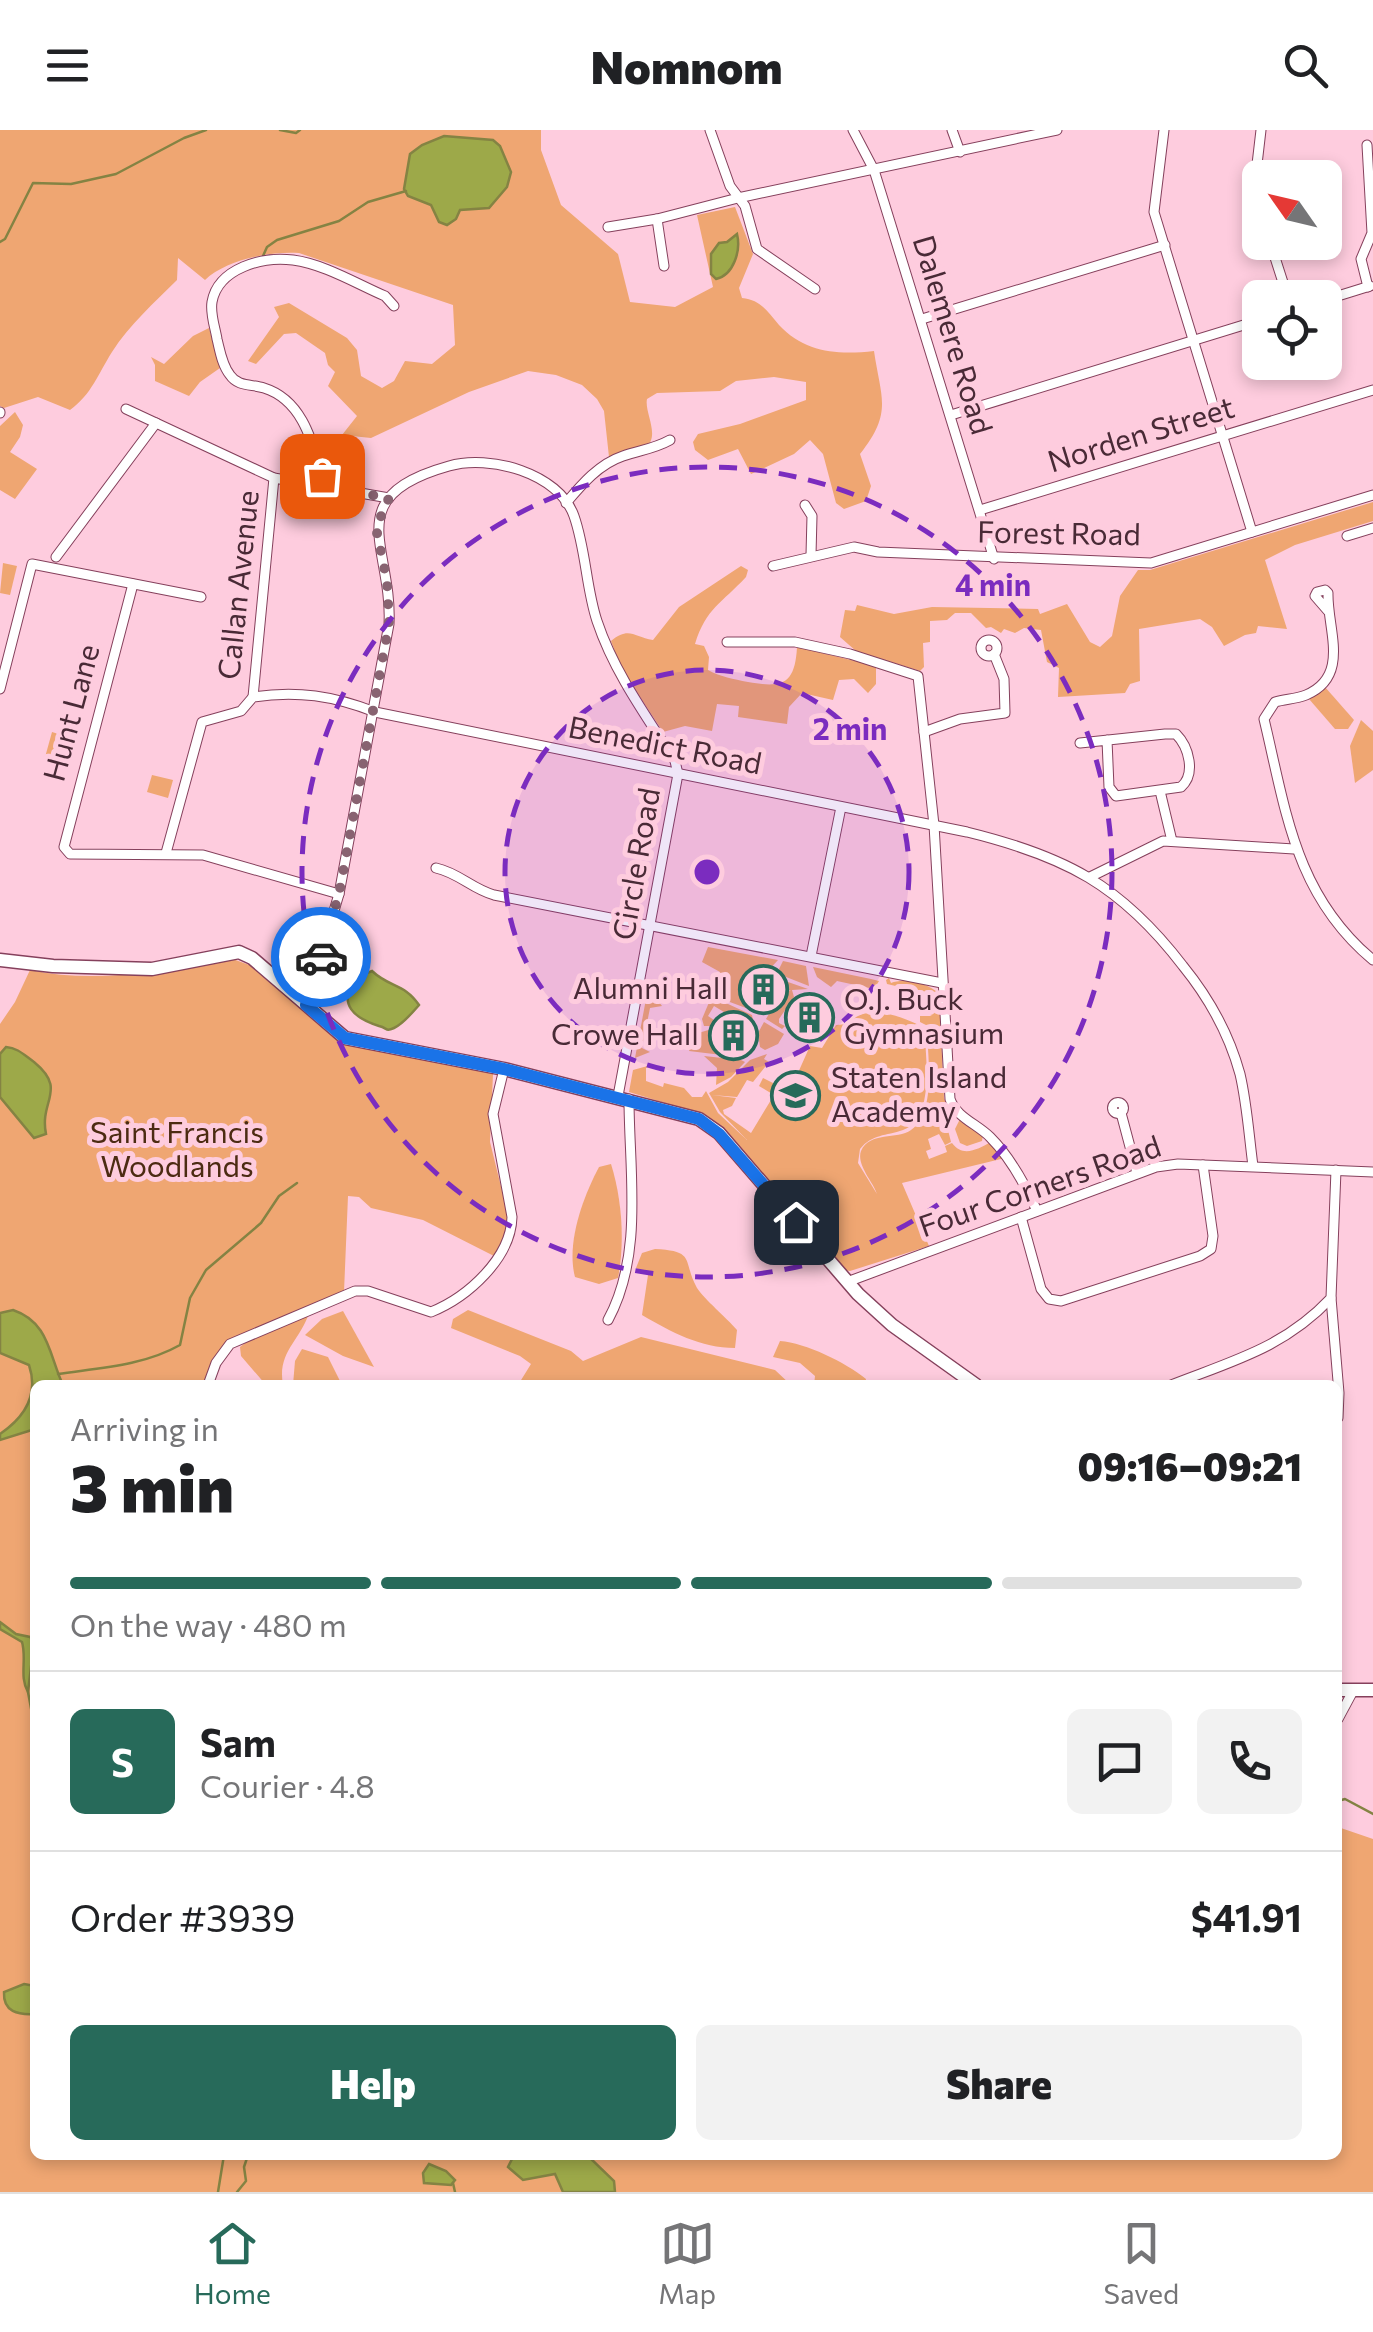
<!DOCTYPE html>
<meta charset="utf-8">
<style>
:root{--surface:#fff;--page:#f2f2f2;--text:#202124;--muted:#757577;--line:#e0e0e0;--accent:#276a5a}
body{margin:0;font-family:Commissioner,sans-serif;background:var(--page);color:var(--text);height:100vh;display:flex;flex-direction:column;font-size:38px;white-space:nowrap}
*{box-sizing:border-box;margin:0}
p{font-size:32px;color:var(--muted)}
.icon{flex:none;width:55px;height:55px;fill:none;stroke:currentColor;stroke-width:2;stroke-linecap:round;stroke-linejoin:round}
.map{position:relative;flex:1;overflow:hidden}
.side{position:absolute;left:30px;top:1250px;width:1312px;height:780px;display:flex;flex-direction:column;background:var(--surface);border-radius:15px;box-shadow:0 5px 15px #0003}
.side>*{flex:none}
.needle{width:65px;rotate:304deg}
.tools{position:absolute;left:1242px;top:30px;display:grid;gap:20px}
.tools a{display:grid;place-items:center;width:100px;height:100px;border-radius:15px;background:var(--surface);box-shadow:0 5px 15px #0003;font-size:50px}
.pin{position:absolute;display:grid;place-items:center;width:85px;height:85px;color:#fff;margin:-42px;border-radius:20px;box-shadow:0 5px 15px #0006}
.courier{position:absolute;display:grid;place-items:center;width:100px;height:100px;margin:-50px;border:8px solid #1a73e8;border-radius:50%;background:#fff;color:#222;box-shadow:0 2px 12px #0007}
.overview em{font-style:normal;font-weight:800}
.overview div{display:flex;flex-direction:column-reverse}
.overview{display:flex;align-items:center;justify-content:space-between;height:170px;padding:0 40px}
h1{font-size:65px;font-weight:800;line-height:75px}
.bar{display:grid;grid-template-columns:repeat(4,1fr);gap:15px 10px;align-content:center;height:120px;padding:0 40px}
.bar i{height:12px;border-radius:8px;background:var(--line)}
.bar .current{background:var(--accent)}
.bar p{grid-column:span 4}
.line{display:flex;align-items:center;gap:25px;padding:0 40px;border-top:2px solid var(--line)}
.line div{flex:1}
.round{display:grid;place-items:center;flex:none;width:105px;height:105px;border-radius:15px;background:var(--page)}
.button{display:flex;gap:20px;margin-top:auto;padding:20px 40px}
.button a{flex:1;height:115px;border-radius:15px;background:var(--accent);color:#fff;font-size:40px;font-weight:800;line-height:115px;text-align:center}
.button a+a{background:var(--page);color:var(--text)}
header{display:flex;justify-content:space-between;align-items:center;height:130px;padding:0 40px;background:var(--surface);font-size:45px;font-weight:800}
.tabs{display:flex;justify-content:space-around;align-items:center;height:140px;border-top:2px solid var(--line);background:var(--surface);font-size:28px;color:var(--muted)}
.tabs a{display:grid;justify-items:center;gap:5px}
.tabs .current{color:var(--accent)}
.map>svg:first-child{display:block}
.green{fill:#efa672}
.water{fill:#9da949;stroke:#848343;stroke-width:2.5}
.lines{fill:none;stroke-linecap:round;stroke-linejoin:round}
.stream{stroke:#848343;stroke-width:2.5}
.street-casing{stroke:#85405c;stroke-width:11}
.secondary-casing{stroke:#85405c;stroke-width:15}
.street{stroke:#fff;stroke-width:9}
.secondary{stroke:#fff;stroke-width:12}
.done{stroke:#886371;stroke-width:10;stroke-dasharray:0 18}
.route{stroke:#1a73e8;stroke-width:12}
.ring{fill:none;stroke:#7b2cbf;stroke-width:5;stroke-dasharray:18 12}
.labels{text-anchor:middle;stroke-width:10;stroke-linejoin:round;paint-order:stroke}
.street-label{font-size:30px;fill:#492a36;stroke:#feccde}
.poi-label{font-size:30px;fill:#492a36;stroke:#feccde;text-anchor:end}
.park-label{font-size:30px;fill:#4c2b12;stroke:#feccde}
.centre{fill:#7b2cbf;stroke:#feccde;stroke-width:5}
.ring-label{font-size:30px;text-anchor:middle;font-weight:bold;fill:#7b2cbf;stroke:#feccde;stroke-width:10;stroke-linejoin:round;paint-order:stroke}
</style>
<header><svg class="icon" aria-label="menu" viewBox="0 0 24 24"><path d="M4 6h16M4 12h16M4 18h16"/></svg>Nomnom<svg class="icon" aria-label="search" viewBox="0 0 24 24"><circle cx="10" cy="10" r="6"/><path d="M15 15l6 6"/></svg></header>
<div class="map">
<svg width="1373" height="2062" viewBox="0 0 1373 2062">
<rect width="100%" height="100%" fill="#feccde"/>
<!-- green -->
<g class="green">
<path d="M0 0H541V20L561 75 618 124 630 172 675 177 713 157 697 85 735 77 753 124 739 158 742 168C761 170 767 181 779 195 805 223 838 225 874 221 881 269 893 282 860 324L871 356 866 371 844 379 836 373 823 324 810 310 794 324 751 344 738 319 708 330 695 320 693 312 698 304 740 294 806 270V252L774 247 736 251 720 261 657 263 647 269C644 283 662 308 644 318 635 323 620 323 609 327L604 281 597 269 582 255 556 245 528 241 469 262 371 308 342 305 357 286 328 256 335 242 328 235 325 223 296 203 284 204 256 234 248 231 279 187 274 177 289 173 347 208 357 220 361 246 382 258 394 251 405 231 432 234 455 215 453 175 299 123C270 121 226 130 205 150L178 128 177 150C155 172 129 195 112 222 98 244 92 264 70 280L38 267 4 278 0 276Z"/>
<path d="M209 198 220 238 200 252 189 266 155 251V235L151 227 164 234 193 206Z"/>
<path d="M15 282 23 295 20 307 10 322 37 339 15 369 0 360V296Z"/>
<path d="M1373 372V391L1295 415 1265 430 1287 499 1258 496 1256 503 1245 505 1224 516 1212 497 1200 489 1139 499 1140 551 1130 554 1125 563 1058 567 1059 538 1047 532 1041 500 1024 498 1015 503 1004 499 1001 503 991 497 986 498 971 483H955L947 490 930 491V512L923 513 924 537 920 541 856 521 840 507 845 480 855 481 857 475 894 484 932 477 1038 479 1040 484 1067 474 1090 512 1100 517 1112 506 1120 466 1138 440H1150Z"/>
<path d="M3 433 17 436 10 465 0 463Z"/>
<path d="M741 436 748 440 746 447C722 473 706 478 695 514L704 516 709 527 708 540C721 547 733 549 748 552 782 558 795 555 797 517L876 536V554L868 563 854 549 839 550 833 570 802 563 789 577 787 594 738 587 739 576 717 574 712 601 685 596 663 602 622 540 611 511C629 496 634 507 653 510L679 477Z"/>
<path d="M1325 557 1354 590 1348 599H1335L1309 569Z"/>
<path d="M1361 590 1373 601V640L1355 653 1350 616Z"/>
<path d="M52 602 65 606 57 635 44 631Z"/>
<path d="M152 645 173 650 168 668 147 662Z"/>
<path d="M708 817 778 830 767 842 758 837 741 866 751 872 746 878 719 868 720 862 713 857 720 842 702 832Z"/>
<path d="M230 828 252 836 328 901 493 944 490 1012 508 1085 504 1107 494 1126 423 1090 371 1078 359 1067 348 1066 344 1162 227 1211 205 1255H35V2025H1338V1697L1373 1709V2062H0V894L15 872 30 840C96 854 165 841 230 828Z"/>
<path d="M783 831 806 836 809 856 781 845 779 839Z"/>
<path d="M813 837 871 849 879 851 874 859 837 851 831 857 817 847Z"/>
<path d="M889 848 891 853C904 848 929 853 939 864L944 968 947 976 955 985 948 1000 951 1012 945 1015 939 1004 928 1009 931 1019 926 1021 929 1029 947 1022 945 1016 952 1013C963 1028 978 1019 991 1012L1005 1028 902 1053 929 1116 850 1141 844 1140 691 981 629 962 633 940 655 934 646 938V951L663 957 664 953 684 958 692 967H702L706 961 718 983 747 1010 720 982 709 963 728 952 750 930 767 924 764 929 769 932 753 952 747 950 737 967 712 965 736 968 732 976 723 980 724 984 751 1003 774 965 759 956 763 948 781 957 790 941 797 945 810 916 822 918 836 895 849 894C865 871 907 888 924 898 926 925 935 990 903 1000 886 1006 872 1004 860 1019L858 1033 877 1064C874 1053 856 1035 861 1021 870 1001 897 1010 911 1000 936 983 928 928 927 901L926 895 920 892V886H932L926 883V863L887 854 886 850Z"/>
<path d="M788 852 808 859 792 860 794 867 779 889V893L785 896 782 899 766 889 783 860 791 861 784 858Z"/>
<path d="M715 868 752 885 755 901 750 910 754 899 737 894 739 891 729 885 727 888 722 885 724 882 714 876 708 886 717 892 715 896H704L702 889 710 870Z"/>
<path d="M646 869 659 872 662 876 650 878 642 918 650 922 635 928Z"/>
<path d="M764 892 784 904 778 914 765 920 760 917 758 903Z"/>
<path d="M715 898 719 901 711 915 730 926 689 921 695 904Z"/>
<path d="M704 926 741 930 745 932 731 947 716 955 717 938Z"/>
<path d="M960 989 983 1005 982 1011 967 1016 960 1013 955 999Z"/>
<path d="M611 1034C622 1069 625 1112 618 1148L599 1154 575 1147C566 1113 583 1067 599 1037Z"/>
<path d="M655 1119C697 1121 682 1131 697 1158 705 1170 726 1187 737 1200L735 1218C701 1218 671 1202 642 1185L648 1145 636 1138 642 1123Z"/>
<path d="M468 1180 571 1221 583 1231 641 1207 775 1240 791 1255H518L531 1234 520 1226 451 1198 453 1189Z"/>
<path d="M343 1181 374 1237 343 1226 305 1205 322 1189Z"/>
<path d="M309 1183C300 1211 277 1222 283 1255H266L241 1226 240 1217 249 1210Z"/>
<path d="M780 1211C806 1213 845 1232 866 1249L865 1255H814L815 1246 800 1233 773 1227Z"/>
<path d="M302 1219 328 1227 342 1255H293L295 1231Z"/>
</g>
<!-- water -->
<g class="water">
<path d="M444 6 493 10 500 16 511 42 507 57 489 78 460 80 456 89 447 95 439 92 431 75 408 66 404 59 410 24 422 15Z"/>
<path d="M737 104C741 120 734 145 716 149L711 144V124L719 113 727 112Z"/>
<path d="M372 841C390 858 404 853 419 875 412 883 403 894 394 898 385 902 388 898 379 896 354 888 338 875 354 848Z"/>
<path d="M6 917C18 918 24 925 34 932 68 960 39 970 46 1004L34 1008 0 967V924Z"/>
<path d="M13 1180C49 1192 49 1225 63 1255H35V1299L0 1310V1304C25 1287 39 1265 29 1235L0 1223V1183Z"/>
<path d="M0 1492 16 1504 30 1507 34 1512 28 1562C19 1547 27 1529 22 1512L0 1499Z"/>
<path d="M24 1854 35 1856V1884C18 1885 3 1882 4 1862Z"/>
<path d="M514 2025H587L614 2051 615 2062H563L555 2044 523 2050 508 2037Z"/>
<path d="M429 2034 446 2041 455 2050 451 2055 424 2053 423 2043Z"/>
</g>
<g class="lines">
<!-- stream -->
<g class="stream">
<path d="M280 0 296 3 300 0"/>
<path d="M0 112 5 109 33 53 71 54 116 44 184 8 206 0"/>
<path d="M263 126 267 117 277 110 339 91 368 72 406 61"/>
<path d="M58 1244C99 1238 143 1236 180 1215L190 1168 206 1140 261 1093 279 1066 297 1053"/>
<path d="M658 1255H683"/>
<path d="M28 1562 35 1600"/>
<path d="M1338 1671 1345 1669 1373 1684"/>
<path d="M453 2053 455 2062"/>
<path d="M218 2062 224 2025"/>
<path d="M237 2062 246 2051 244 2037 248 2025"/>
</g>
<defs>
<g id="street">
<path d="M710 0 730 56 745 76 757 119 815 159"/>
<path d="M853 0 874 40 994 429"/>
<path d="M952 0 960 22"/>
<path d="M1164 0 1154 82 1252 402"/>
<path d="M1367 15 1372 103 1361 129 1368 157"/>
<path d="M1260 80 1254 60 1261 0"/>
<path d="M657 89 664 136"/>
<path d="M608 97 657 89 738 68 1057 0"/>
<path d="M1270 112 1288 168"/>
<path d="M1325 170 1370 156"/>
<path d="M922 189 1165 115"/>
<path d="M126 279 274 348 389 368"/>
<path d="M0 283V282"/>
<path d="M951 285 1260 190"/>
<path d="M326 357C314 320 306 271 264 258 252 254 238 257 230 245 222 235 220 221 217 209 215 197 210 184 212 172 218 138 263 126 293 130 324 134 357 154 385 166L394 176"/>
<path d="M566 373C582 354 599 334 623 326 640 320 654 319 670 310"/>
<path d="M805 375 812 386 811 425"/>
<path d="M980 380 1373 260"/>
<path d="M1347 406 1373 398"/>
<path d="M56 427 156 293"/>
<path d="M773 436 854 417 878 422 1151 433 1373 365"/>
<path d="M133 454 64 717 70 724 203 725 339 764"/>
<path d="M1328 481 1315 466 1317 462 1325 460 1328 463C1327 499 1351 546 1306 565 1296 569 1285 569 1275 572L1264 589C1286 681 1295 765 1373 830"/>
<circle cx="989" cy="518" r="8"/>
<path d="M727 512H795L850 524 918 546 934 695 950 969C956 987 977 994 990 1007 1011 1028 1025 1054 1037 1081"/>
<path d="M0 559 32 434 201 467"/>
<path d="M253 567 274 348"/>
<path d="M924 602 960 589 1005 583 1004 549 994 524"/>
<path d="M1080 613 1165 604H1176C1189 617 1196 644 1181 657L1116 666 1109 657 1107 610"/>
<path d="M1160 661 1172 711"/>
<path d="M166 723 202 592 241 581 253 567C297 560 334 566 375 582L967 702C1065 726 1121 755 1183 836 1209 868 1229 904 1240 944 1247 974 1249 1006 1253 1036"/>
<path d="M436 738C459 743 472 759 494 765L942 853"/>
<path d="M1090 747 1163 711 1294 719"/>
<path d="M811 826 841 677"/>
<path d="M306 875 339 764 389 494C393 417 338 367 449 336 489 324 559 343 574 386 586 420 586 458 597 491 614 542 646 586 675 631L678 644 618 966"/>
<circle cx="1118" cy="978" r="5.5"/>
<path d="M1121 983 1137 1043"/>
<path d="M1021 1087 1041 1159 1049 1169 1061 1171 1200 1126 1211 1119 1213 1106 1203 1035"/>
<path d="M847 1152 1156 1037 1178 1034 1373 1042"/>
<path d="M1331 1168 1339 1263 1338 1288"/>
<path d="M608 1190C644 1124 629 1041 629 969"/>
<path d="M208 1255 216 1233 230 1214 355 1161H368L431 1182C468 1167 511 1128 512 1087L493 984 504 939"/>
<path d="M1171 1255C1232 1231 1284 1218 1331 1168L1336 1040"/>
<path d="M1338 1589 1353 1561"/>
</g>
<g id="secondary">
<path d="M0 830 53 836 152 839 239 822 252 828 345 908 504 939 699 989 719 1003 858 1164 892 1195 976 1255"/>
<path d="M1338 1560H1373"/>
</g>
</defs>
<!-- street casing -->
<use href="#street" class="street-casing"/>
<!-- secondary casing -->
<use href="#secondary" class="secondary-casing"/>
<!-- street -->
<use href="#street" class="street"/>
<!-- secondary -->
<use href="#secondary" class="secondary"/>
</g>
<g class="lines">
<!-- done -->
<path class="done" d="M321 827 339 764 389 494 387 451 376 398 389 368 326 357 322 346"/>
<!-- route -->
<path class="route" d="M321 827 306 875 345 908 504 939 699 989 719 1004 796 1092"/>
</g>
<!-- distance rings -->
<circle cx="707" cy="742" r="202" fill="#7b2cbf" fill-opacity=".12"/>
<g class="ring">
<circle cx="707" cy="742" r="202"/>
<circle cx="707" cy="742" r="405"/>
</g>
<!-- icons -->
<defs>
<symbol id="building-ring" viewBox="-11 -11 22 22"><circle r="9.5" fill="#feccde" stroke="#276a5a" stroke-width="1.5"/><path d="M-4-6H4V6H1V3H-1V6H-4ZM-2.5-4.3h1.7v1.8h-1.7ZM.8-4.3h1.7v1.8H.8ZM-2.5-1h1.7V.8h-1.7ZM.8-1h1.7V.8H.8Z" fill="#276a5a"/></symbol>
<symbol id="school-ring" viewBox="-11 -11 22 22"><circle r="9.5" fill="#feccde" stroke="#276a5a" stroke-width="1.5"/><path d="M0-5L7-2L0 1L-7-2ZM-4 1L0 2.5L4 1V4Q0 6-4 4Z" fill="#276a5a"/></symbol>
</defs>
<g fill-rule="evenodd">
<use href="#building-ring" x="736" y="832" width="55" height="55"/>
<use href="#building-ring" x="782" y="860" width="55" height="55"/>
<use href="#building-ring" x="706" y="878" width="55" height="55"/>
<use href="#school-ring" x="768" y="938" width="55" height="55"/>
</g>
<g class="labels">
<!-- street labels -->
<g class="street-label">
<text transform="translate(952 205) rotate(73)" y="10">Dalemere Road</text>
<text transform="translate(1141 305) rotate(-17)" y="10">Norden Street</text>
<text transform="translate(1059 404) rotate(1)" y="10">Forest Road</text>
<text transform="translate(239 455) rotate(-84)" y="10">Callan Avenue</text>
<text transform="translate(72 583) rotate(-75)" y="10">Hunt Lane</text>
<text transform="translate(665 616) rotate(11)" y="10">Benedict Road</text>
<text transform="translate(637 734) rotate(-80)" y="10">Circle Road</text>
<text transform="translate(1040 1057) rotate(-19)" y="10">Four Corners Road</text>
</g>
<!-- poi labels -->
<g class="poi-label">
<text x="728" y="869">Alumni Hall</text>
<text x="844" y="880" text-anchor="start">O.J. Buck<tspan x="844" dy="34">Gymnasium</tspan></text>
<text x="699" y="915">Crowe Hall</text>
<text x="831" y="958" text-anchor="start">Staten Island<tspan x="831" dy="34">Academy</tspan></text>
</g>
<!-- park labels -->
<g class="park-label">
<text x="177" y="1013">Saint Francis<tspan x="177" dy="34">Woodlands</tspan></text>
</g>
</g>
<circle cx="707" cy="742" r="15" class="centre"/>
<g class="ring-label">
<text x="993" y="466">4 min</text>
<text x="850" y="610">2 min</text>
</g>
</svg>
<div class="tools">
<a><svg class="needle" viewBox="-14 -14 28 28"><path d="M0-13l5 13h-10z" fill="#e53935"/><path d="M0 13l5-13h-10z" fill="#757577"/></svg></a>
<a><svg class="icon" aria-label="locate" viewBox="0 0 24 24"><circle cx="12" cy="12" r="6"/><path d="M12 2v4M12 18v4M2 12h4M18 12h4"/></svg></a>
</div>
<div class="pin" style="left:322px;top:346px;background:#ea580c"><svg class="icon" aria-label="bag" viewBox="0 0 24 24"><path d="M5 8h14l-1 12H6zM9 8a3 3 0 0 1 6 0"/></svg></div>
<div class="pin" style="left:796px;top:1092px;background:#1f2937"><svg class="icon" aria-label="home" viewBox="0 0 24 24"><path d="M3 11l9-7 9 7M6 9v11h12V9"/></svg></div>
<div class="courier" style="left:321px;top:827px"><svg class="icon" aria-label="car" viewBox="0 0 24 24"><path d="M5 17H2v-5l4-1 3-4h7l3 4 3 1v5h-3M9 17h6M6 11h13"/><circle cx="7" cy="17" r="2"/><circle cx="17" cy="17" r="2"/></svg></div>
<section class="side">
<div class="overview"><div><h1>3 min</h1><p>Arriving in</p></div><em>09:16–09:21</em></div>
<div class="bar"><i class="current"></i><i class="current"></i><i class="current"></i><i></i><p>On the way · 480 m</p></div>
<div class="line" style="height:180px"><b class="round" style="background:var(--accent);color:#fff">S</b><div><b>Sam</b><p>Courier · 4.8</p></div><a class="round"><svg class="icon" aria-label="chat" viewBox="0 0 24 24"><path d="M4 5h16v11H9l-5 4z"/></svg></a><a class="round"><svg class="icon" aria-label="phone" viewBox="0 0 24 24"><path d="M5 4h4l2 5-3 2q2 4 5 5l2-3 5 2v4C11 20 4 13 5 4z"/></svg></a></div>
<div class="line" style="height:130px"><div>Order #3939</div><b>$41.91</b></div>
<div class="button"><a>Help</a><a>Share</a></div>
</section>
</div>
<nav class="tabs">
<a class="current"><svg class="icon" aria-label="home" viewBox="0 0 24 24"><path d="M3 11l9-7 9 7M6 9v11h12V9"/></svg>Home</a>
<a><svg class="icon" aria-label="map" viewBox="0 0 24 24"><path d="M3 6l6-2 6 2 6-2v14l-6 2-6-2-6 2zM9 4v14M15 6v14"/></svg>Map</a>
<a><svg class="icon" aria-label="saved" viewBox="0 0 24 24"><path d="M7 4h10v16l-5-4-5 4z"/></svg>Saved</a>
</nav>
